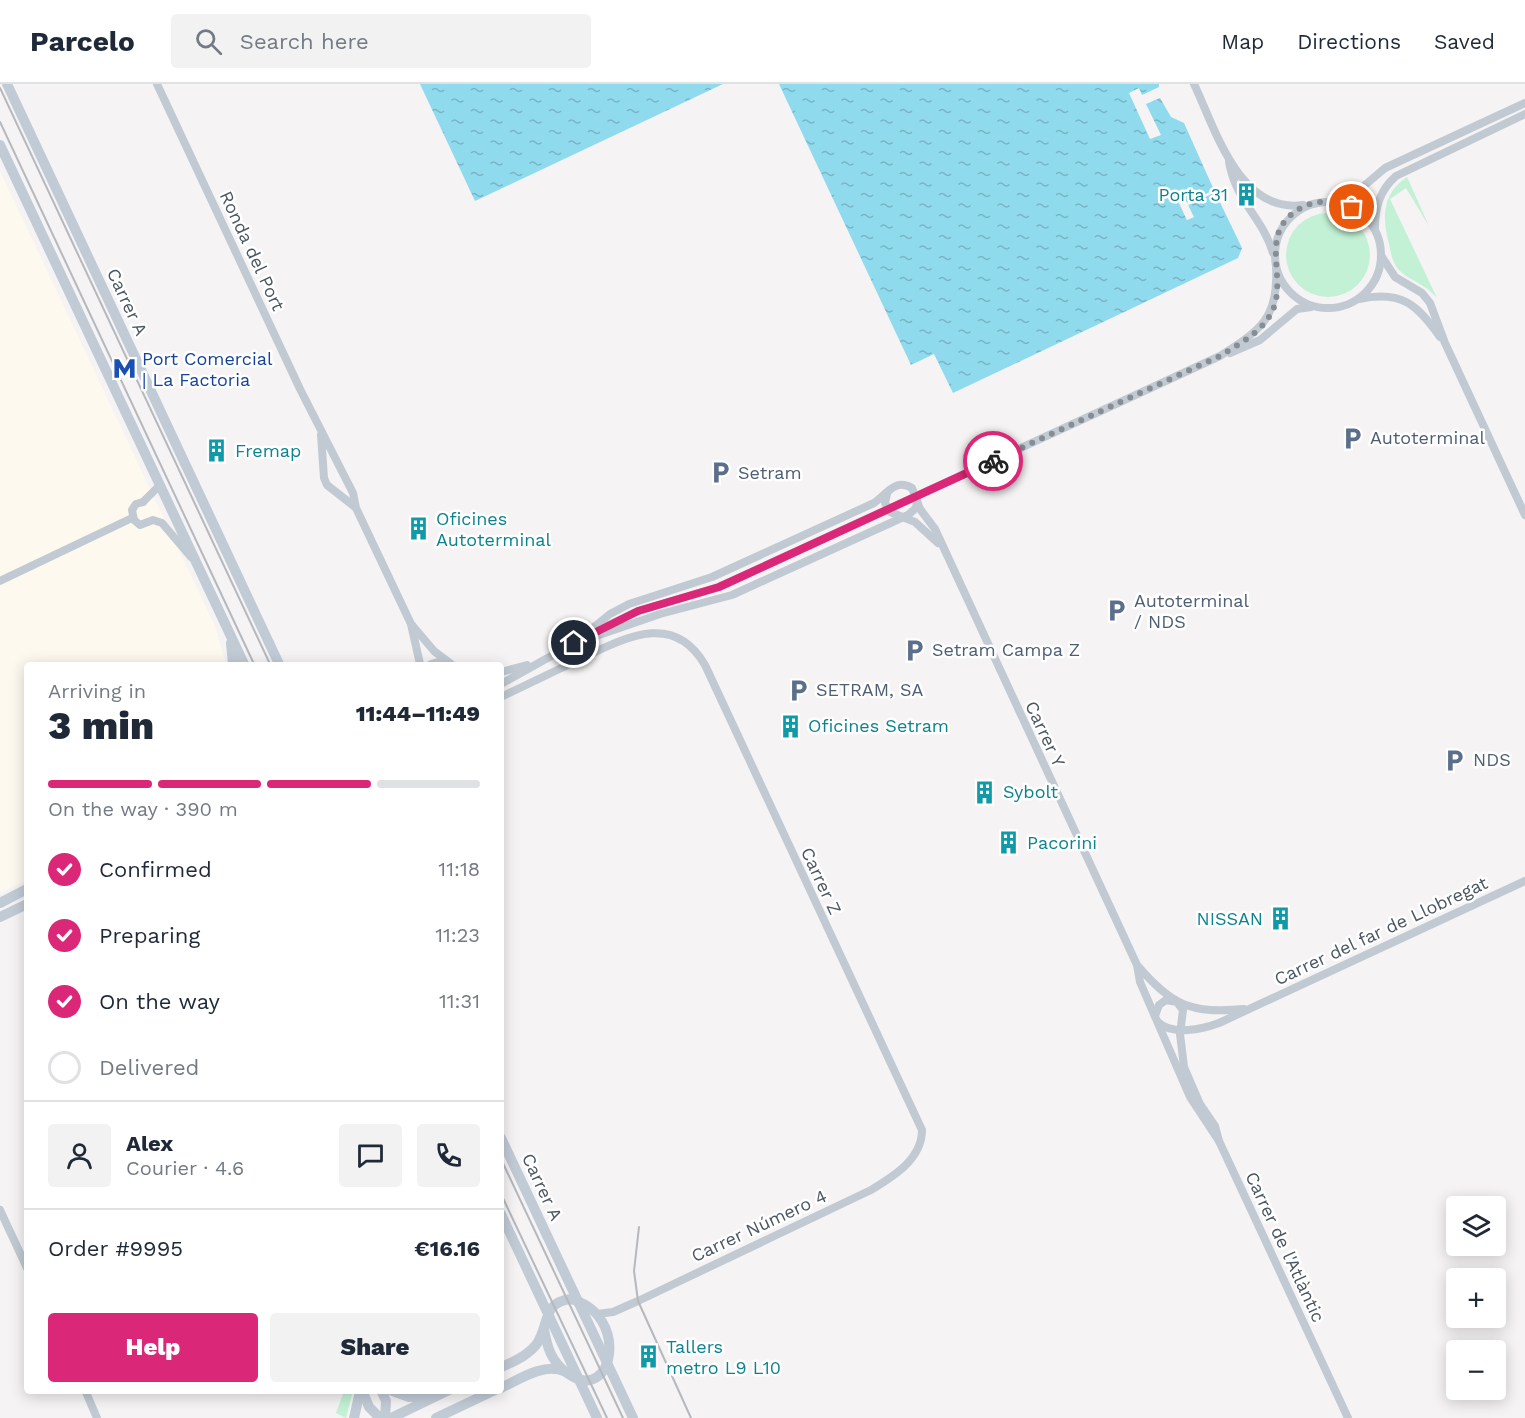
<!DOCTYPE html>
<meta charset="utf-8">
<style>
:root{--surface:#fff;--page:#f2f2f3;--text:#1f2937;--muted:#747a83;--line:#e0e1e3;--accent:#db2777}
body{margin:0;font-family:"Work Sans",sans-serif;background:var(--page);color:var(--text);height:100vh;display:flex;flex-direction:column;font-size:22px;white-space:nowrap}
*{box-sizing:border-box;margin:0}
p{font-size:20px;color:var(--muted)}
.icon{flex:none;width:33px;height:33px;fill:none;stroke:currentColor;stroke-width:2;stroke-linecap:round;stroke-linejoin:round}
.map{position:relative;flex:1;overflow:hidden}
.side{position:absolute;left:24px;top:578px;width:480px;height:732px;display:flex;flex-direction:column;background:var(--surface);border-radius:6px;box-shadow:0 3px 15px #0003}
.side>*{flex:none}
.buttons{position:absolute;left:1446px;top:1112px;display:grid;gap:12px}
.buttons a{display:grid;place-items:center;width:60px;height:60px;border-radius:6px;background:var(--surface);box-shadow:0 3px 15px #0003;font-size:30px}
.pin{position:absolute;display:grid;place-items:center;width:51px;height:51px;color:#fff;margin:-26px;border:3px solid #fff;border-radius:50%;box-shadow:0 2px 6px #0007}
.courier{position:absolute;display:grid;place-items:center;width:60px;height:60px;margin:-30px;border:4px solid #db2777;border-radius:50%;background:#fff;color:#222;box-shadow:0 2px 8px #0007}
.overview em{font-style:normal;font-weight:800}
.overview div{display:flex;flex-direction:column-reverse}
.overview{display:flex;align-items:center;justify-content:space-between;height:102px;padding:0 24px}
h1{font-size:39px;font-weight:800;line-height:45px}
.bar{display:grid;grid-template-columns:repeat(4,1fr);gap:9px 6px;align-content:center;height:72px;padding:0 24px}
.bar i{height:8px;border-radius:4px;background:var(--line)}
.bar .on{background:var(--accent)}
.bar p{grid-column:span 4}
.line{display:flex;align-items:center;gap:15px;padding:0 24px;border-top:2px solid var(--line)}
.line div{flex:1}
.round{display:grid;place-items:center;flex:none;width:63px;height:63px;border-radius:6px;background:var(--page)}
ol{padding:0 24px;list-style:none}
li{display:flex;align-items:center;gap:18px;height:66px}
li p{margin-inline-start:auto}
li .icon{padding:6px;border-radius:50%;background:var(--accent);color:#fff;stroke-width:4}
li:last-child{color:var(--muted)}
li i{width:33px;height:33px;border:3px solid var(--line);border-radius:50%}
.cta{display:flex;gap:12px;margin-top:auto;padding:12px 24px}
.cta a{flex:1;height:69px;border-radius:6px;background:var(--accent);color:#fff;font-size:24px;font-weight:800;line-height:69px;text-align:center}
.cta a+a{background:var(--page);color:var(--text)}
header{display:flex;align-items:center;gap:36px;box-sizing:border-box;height:84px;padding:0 30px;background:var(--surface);border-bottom:2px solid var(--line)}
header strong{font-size:28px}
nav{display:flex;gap:33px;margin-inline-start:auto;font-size:21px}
.search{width:420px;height:54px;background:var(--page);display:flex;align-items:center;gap:15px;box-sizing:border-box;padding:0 21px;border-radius:6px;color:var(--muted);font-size:22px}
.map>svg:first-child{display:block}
.commercial{fill:#fdf9ef}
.grass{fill:#c3f1d5}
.water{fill:url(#water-ripples)}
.pier{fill:#f5f3f3}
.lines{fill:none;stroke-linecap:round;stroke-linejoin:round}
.street{stroke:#c1cad2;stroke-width:8}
.secondary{stroke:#c1cbd6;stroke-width:10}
.rail{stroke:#b5b8bd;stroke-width:2}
.done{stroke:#868d94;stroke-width:6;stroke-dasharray:0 10.8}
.route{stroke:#db2777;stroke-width:8}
.labels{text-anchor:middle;stroke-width:5;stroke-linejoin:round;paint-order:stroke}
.culture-label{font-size:18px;fill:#0d838f;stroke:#fff;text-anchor:start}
.street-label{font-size:18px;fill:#4a5661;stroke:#fff}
.transit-label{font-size:18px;fill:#164399;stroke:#fff;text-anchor:start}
.service-label{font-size:18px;fill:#4e5e75;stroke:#fff;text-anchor:start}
</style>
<header>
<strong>Parcelo</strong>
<div class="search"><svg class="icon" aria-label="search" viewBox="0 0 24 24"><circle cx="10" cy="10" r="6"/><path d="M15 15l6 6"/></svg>Search here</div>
<nav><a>Map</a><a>Directions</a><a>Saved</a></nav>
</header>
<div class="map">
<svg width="1525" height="1334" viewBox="0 0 1525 1334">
<defs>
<pattern id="water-ripples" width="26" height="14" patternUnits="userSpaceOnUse" patternTransform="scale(1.5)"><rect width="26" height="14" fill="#90daee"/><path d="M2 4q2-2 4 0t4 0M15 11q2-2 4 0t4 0" fill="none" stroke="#78b4c4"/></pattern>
</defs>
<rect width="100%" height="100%" fill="#f5f3f3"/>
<!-- commercial -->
<path class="commercial" d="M0 87 215 542 226 580H27V796L0 809Z"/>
<!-- grass -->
<g class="grass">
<path d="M1407 93 1429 142 1406 104 1390 115 1437 214C1424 199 1410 197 1399 186 1391 177 1391 167 1388 156 1382 131 1383 109 1407 93Z"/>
<circle cx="1328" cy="171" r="42"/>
<path d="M344 1307H353L346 1334 336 1329Z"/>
</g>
<!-- water -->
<g class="water">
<path d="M420 0H723L475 117Z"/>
<path d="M779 0H1159V3L1142 11 1139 4 1129 9 1150 55 1161 51 1146 20 1160 14 1171 33 1184 39 1214 106 1187 119 1181 107 1175 110 1187 136 1193 133 1188 121 1215 108 1242 164 1238 174 953 309 934 270 911 281Z"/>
</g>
<!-- pier -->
<path class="pier" d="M1217 105 1218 107 1188 121 1194 133 1187 136 1175 110 1181 107 1187 119Z"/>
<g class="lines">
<!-- street -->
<g class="street">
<path d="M157 0 300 305 353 409 356 424 411 540 420 580"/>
<path d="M1194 0C1215 44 1239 130 1303 121"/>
<path d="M1229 78C1236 118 1263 134 1273 169"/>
<path d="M1336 116 1358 107 1385 84 1525 19"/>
<circle cx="1328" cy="171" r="53"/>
<path d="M1375 144C1375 123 1380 106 1396 92L1525 30"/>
<path d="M1382 173 1395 193 1422 209 1430 219 1445 259 1525 431"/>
<path d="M1359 215C1401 206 1417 220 1440 253"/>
<path d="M1230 269 1260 256 1297 225 1311 223"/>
<path d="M321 351 324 394 327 401 355 423"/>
<path d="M887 410 885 419 890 428 915 438 938 459"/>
<path d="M143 418 136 420 132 426 134 436 140 441 153 436 162 439 191 473"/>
<path d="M143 418 159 402"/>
<path d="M0 497 132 434"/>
<path d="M412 541 434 567 451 580"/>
<path d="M594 548 638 527 719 503 1220 272C1259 247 1279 235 1276 184"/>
<path d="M579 558 660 530 732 511 908 431 916 424 917 417"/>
<path d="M574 559 610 530 629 520 712 493 874 419C887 410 895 394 912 404L920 425 935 445 1137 881 1140 898 1190 1013 1219 1057"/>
<path d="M431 580 438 578 449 580"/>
<path d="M501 588 527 581"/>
<path d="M501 600 578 557"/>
<path d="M501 613C526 601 551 589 576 577 620 557 672 524 705 581L922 1046C922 1075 894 1092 871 1106L638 1217 613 1228 597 1230"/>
<path d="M1138 882C1172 922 1192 930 1244 925"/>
<path d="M1155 932 1159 921 1166 916 1177 918 1183 926 1180 950 1184 983 1200 1020 1215 1042 1219 1057 1348 1334"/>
<path d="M1158 938C1172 952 1203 945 1219 939L1525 797"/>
<path d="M0 1126 27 1184"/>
<path d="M85 1306 97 1334"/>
</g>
<!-- secondary -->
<g class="secondary">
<path d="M7 0 279 580"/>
<path d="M0 61 244 580"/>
<path d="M231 559 233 580"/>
<path d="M0 819 27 805"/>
<path d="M0 833 27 820"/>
<path d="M501 1054 633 1334"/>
<path d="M501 1130 597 1334"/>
<path d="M501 1283C514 1278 527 1272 536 1261 550 1242 541 1219 570 1215 631 1229 614 1323 567 1289 551 1277 547 1263 544 1245"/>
<path d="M501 1304C520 1295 543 1279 564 1287"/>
<path d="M362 1306 369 1323 380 1334"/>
<path d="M381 1306 386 1317 385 1334"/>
<path d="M390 1306 409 1313H429"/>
<path d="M354 1334 360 1307"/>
<path d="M391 1334 449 1306"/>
<path d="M436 1334 495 1306"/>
</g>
<!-- rail -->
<g class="rail">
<path d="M0 4 270 580"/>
<path d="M0 38 254 580"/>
<path d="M501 1075 623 1334"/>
<path d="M501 1110 607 1334"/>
<path d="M639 1143 634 1187 638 1217 691 1334"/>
</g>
</g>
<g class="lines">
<!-- done -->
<path class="done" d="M993 377 1220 272C1239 260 1261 249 1272 228 1289 192 1255 147 1303 123 1319 115 1336 117 1352 123"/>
<!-- route -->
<path class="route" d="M574 559 638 527 719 503 993 377"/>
</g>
<!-- icons -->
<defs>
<symbol id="building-bare" viewBox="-9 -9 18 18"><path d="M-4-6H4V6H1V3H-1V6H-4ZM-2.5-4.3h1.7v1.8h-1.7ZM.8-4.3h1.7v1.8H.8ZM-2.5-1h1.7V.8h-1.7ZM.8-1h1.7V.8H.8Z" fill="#0f9aa8" stroke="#fff" stroke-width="2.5" paint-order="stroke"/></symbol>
<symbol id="metro-bare" viewBox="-9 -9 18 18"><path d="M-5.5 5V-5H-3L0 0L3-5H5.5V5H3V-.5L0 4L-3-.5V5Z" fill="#1a4fb4" stroke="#fff" stroke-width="2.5" paint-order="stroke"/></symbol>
<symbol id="parking-bare" viewBox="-9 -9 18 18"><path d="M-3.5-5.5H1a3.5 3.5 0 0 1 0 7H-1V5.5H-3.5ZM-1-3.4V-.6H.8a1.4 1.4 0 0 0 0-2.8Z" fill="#5c6f8a" stroke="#fff" stroke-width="2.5" paint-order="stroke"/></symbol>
</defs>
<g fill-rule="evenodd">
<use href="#building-bare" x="1230" y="94" width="33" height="33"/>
<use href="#metro-bare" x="108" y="268" width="33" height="33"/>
<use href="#parking-bare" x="1336" y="338" width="33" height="33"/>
<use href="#building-bare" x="200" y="350" width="33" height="33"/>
<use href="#parking-bare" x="704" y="372" width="33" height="33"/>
<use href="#building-bare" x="402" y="428" width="33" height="33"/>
<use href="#parking-bare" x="1100" y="510" width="33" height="33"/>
<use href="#parking-bare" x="898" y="550" width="33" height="33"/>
<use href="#parking-bare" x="782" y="590" width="33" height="33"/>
<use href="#building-bare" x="774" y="626" width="33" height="33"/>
<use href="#parking-bare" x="1438" y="660" width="33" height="33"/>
<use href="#building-bare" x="968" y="692" width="33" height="33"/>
<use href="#building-bare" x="992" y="742" width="33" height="33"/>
<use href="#building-bare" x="1264" y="818" width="33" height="33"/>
<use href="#building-bare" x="632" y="1256" width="33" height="33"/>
</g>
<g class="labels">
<!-- culture labels -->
<g class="culture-label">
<text x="1228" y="117" text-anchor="end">Porta 31</text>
<text x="235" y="373">Fremap</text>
<text x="436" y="441">Oficines<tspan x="436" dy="21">Autoterminal</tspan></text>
<text x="808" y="648">Oficines Setram</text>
<text x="1003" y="714">Sybolt</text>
<text x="1027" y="765">Pacorini</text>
<text x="1263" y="841" text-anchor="end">NISSAN</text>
<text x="666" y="1269">Tallers<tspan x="666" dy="21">metro L9 L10</tspan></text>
</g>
<!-- street labels -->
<g class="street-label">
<text transform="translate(252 167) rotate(65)" y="6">Ronda del Port</text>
<text transform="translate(127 218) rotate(65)" y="6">Carrer A</text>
<text transform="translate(1045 650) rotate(65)" y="6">Carrer Y</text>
<text transform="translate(821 797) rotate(65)" y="6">Carrer Z</text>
<text transform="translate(1381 847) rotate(-25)" y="6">Carrer del far de Llobregat</text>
<text transform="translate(542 1103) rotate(65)" y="6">Carrer A</text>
<text transform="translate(759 1142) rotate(-25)" y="6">Carrer Número 4</text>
<text transform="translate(1285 1163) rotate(65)" y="6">Carrer de l'Atlàntic</text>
</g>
<!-- transit labels -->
<g class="transit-label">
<text x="142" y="281">Port Comercial<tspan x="142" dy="21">| La Factoria</tspan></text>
</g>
<!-- service labels -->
<g class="service-label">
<text x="1370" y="360">Autoterminal</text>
<text x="738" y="395">Setram</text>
<text x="1134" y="523">Autoterminal<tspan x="1134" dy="21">/ NDS</tspan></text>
<text x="932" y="572">Setram Campa Z</text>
<text x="816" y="612">SETRAM, SA</text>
<text x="1473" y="682">NDS</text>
</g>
</g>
</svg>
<div class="buttons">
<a><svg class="icon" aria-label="layers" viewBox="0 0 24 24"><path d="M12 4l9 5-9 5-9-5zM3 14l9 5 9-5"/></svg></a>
<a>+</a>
<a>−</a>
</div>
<div class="pin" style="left:1352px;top:123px;background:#ea580c"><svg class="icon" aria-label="bag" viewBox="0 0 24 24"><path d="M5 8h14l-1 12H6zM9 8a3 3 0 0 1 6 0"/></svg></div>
<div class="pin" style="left:574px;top:559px;background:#1f2937"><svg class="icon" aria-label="home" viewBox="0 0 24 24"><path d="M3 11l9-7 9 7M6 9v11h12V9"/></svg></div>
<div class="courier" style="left:993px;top:377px"><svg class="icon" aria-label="bike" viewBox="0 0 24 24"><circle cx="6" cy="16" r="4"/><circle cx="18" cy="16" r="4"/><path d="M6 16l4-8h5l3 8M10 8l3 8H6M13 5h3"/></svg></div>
<section class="side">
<div class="overview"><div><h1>3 min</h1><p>Arriving in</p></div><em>11:44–11:49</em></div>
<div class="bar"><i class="on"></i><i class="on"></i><i class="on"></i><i></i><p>On the way · 390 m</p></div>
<ol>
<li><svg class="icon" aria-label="check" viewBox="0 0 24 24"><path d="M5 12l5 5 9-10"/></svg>Confirmed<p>11:18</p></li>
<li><svg class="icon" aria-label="check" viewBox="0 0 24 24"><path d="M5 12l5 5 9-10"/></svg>Preparing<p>11:23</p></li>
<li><svg class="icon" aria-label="check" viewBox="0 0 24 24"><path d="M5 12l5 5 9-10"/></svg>On the way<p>11:31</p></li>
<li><i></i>Delivered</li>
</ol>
<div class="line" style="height:108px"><a class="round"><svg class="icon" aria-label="person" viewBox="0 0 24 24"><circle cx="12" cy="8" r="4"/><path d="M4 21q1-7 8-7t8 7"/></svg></a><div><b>Alex</b><p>Courier · 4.6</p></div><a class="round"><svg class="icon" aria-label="chat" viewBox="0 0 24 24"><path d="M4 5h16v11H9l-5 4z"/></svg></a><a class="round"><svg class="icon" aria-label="phone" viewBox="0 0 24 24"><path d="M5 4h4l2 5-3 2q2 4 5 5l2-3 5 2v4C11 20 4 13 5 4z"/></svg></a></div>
<div class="line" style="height:78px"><div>Order #9995</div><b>€16.16</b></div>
<div class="cta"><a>Help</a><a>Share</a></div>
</section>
</div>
